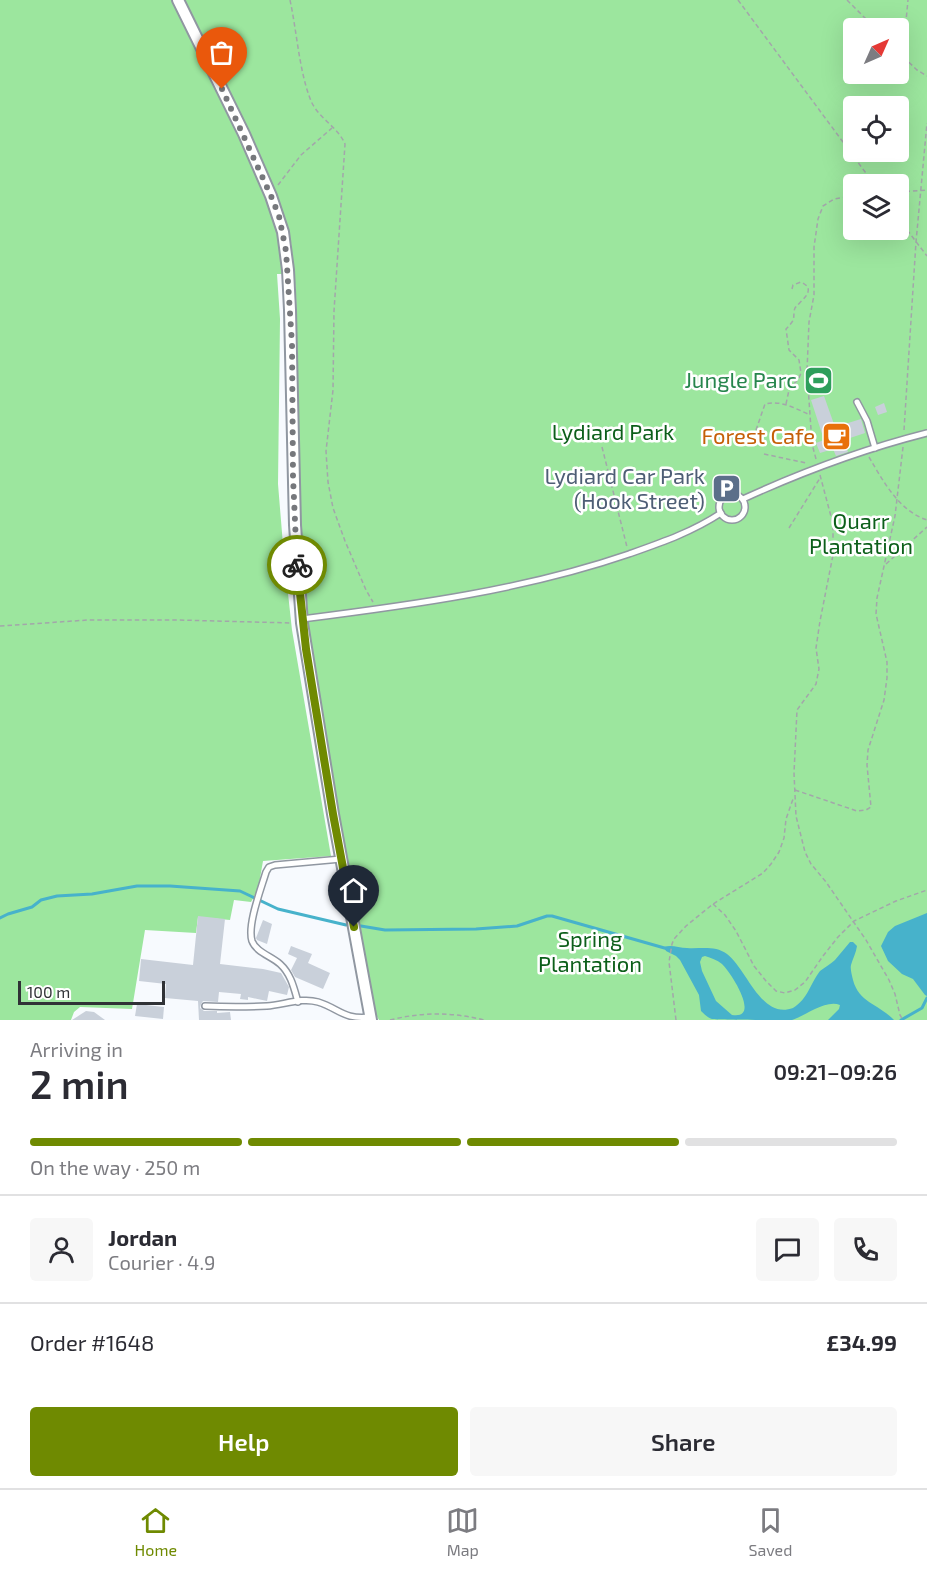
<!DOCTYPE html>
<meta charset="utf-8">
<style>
:root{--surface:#fff;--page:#f7f7f7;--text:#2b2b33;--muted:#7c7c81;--line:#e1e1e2;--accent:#6f8a01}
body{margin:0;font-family:"Exo 2",sans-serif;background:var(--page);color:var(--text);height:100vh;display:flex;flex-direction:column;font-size:22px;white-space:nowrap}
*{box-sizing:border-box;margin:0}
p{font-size:20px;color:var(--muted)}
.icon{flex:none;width:33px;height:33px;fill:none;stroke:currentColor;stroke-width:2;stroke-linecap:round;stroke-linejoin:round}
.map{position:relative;height:1020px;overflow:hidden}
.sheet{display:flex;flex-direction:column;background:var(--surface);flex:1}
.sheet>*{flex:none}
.needle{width:39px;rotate:45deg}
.controls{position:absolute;left:843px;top:18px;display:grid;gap:12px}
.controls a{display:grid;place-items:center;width:66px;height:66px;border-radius:6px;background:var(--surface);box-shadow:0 6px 24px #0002;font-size:30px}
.scale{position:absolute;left:18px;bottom:15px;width:147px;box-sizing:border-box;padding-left:6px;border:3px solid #303236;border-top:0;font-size:16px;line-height:21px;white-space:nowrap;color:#303236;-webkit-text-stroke:4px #fff;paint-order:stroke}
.pin{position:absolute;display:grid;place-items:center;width:51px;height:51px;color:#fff;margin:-62px -26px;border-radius:50% 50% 50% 0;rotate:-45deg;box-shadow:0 0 6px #0007}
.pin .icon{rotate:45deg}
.courier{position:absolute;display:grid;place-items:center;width:60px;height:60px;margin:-30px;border:4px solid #6f8a01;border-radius:50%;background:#fff;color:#222;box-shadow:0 2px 8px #0007}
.summary em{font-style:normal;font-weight:600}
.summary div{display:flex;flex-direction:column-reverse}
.summary{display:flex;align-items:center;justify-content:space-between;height:102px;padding:0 30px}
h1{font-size:39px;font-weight:600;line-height:45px}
.bar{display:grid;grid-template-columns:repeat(4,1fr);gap:9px 6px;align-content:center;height:72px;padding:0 30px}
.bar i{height:8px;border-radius:4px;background:var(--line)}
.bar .current{background:var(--accent)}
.bar p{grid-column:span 4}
.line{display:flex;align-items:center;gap:15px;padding:0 30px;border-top:2px solid var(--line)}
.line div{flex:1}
.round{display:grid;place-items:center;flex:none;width:63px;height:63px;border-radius:6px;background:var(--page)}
.action{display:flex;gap:12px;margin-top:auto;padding:12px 30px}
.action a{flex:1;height:69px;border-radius:6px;background:var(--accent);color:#fff;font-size:24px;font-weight:600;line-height:69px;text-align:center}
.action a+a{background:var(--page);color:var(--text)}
.tab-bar{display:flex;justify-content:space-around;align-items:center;height:84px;border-top:2px solid var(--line);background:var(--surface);font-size:16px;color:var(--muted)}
.tab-bar a{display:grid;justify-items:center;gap:3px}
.tab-bar .current{color:var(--accent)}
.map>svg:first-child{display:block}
.green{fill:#9ce69e;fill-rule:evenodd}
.water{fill:#47b2cb;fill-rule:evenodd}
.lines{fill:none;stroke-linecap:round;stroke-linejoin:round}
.stream{stroke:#47b2cb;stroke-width:3}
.building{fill:#c9d0da}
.lane-casing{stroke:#9097a1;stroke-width:8}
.street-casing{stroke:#9097a1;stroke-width:14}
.path{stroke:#a3a6aa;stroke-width:1.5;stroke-dasharray:4.5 3;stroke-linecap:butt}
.lane{stroke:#fff;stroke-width:5}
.street{stroke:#fff;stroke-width:10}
.done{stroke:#76787c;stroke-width:6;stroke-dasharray:0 10.8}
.route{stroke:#6f8a01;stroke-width:8}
.labels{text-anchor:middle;stroke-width:5;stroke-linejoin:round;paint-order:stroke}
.leisure-label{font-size:22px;fill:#27864d;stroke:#fff;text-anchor:end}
.park-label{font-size:22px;fill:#0c5f1a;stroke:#fff}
.food-label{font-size:22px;fill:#c56008;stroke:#fff;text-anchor:end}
.service-label{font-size:22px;fill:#4e5e75;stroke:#fff;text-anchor:end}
</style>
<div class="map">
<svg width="927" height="1020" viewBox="0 0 927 1020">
<rect width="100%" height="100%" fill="#f7fafe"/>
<!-- green -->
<g class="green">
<path d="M0 0H175L261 172 282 245V274H277L280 319 278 484 284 557 292 630 331 856 263 861 258 890 251 902 234 900 230 920 198 917 196 933 145 930 132 1009 80 1007 74 1012 71 1020H0Z"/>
<path d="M183 0H927V1020H379L375 1013 348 869 307 632 300 557V493L296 293 291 242 283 218ZM854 28H898V74H854ZM854 106H898V152H854ZM854 184H898V230H854Z"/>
</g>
<!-- water -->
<g class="water">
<path d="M927 913V996L925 995 913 979 902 974 888 961 881 946 888 932 895 926Z"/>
<path d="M850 942H853L857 946C856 953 853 958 851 965 850 969 852 975 853 980 859 1003 879 1004 894 1020H828L839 1009 840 1005C826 999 805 1016 792 1020 787 1020 717 1020 712 1019 708 1018 704 1014 701 1011L699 995 680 960 676 956 666 951 664 947C671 944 679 948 687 948 701 949 715 945 727 954 747 969 761 1020 793 1008 808 999 810 984 820 971 825 967 831 964 835 960 840 954 845 948 850 942ZM705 956C711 958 717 960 722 964 730 971 762 1020 732 1015L716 1001 702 971 700 962 702 957Z"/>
</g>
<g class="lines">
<!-- stream -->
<g class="stream">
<path d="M0 918 8 914 32 907 41 900 57 896 92 894 137 886H170L240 891 278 909 346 925"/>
<path d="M361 926 385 930 476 929 517 926 547 916H552L668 949"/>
<path d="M901 1020 922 1008 927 998"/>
</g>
</g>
<!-- building -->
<g class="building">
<path d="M814 374 826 377 823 386 812 382Z"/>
<path d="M824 396 835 427 861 419 865 433 844 440 848 452 836 456 833 449 820 453 816 443 824 440 811 400Z"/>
<path d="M884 403 887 412 878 415 875 407Z"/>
<path d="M198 916 225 919 220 964 263 969 281 973 289 987 287 995 269 991 267 1001 248 997V1000L240 999 241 994 219 992 218 1002 203 1001 201 1004 200 1008 204 1011H217V1013L230 1012 231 1020H199L198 1001 165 998 166 984 139 981 141 959 193 965Z"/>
<path d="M263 920 272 924 267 944 257 940 256 938Z"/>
<path d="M291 946 312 954 308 963 330 973 323 989 295 977 291 970 297 958 288 954Z"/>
<path d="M137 1004 164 1007 163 1019 135 1016Z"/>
<path d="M86 1011 94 1012 105 1020H72Z"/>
</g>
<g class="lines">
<defs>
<g id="lane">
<path d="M857 402 867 421 875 448"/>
<circle cx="732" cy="507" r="13"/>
<path d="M743 499C802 472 864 449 927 433"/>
<path d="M302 619C412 605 524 590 629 554 663 542 692 532 721 513"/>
<path d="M298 1002C294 988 291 974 280 964 271 956 256 952 252 941 247 925 261 889 266 872L269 867 275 865 341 859"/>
<path d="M205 1006C226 1007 246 1007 267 1006 283 1005 302 997 318 1002 340 1009 344 1020 370 1017"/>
</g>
<path id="street" d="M178 0 244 134 271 196 283 232 288 270 290 310 295 525 302 623 333 814 371 1020"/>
</defs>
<!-- lane casing -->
<use href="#lane" class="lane-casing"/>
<!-- street casing -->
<use href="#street" class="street-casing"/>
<!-- path -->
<g class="path">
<path d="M290 0C297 32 299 71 311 101 319 119 338 127 345 144L334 311 333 390 326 451 328 482 333 508 345 541 366 590 373 602"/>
<path d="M738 0 874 184"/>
<path d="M847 0 875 28"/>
<path d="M898 52 917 70 927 76"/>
<path d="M901 54 904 42 908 0"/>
<path d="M278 185 301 155 332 128"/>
<path d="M898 192 927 190"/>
<path d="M898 218 927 256"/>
<path d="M786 404 789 390 799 378 801 373 799 360 789 350 786 329C788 327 790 325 792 322 795 318 793 313 795 308 801 300 818 290 801 282L793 285 792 289"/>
<path d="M756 430 765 404C781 400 794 408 808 414"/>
<path d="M904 430 916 242 927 123"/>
<path d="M602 447 627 547"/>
<path d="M764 454 806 463"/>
<path d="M869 457C883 481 899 511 927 520"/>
<path d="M816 459 812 444 807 371 809 322 814 295V247L818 219 823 206 834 199 854 196"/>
<path d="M820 475 833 524V555L820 621 816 648 819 669 816 684 797 710 794 773 796 816 805 852 811 864 826 882 866 940 889 980 895 994 900 1015 903 1020"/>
<path d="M789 528 820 478"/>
<path d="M886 564 927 527"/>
<path d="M0 626 88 620H178L292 623"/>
<path d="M795 790 857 811 866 810 871 807 867 765 868 750 884 700 887 678V662L876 614 877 598 895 516 903 447"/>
<path d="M713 904 725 915 736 931 754 966 766 981 776 991 785 993 795 990 805 982 823 956 838 937 854 921 896 901 927 890"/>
<path d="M390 1020C422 1012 452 1012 484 1020"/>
<path d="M676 1020 669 962 672 944 674 939 686 926 713 904 763 873 771 864 779 852 784 838 786 819 793 799"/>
</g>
<!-- lane -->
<use href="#lane" class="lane"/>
<!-- street -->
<use href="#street" class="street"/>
</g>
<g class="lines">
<!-- done -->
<path class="done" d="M222 89 271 196 279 216 286 251 292 344 293 477 297 565"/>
<!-- route -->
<path class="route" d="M297 565 306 649 333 814 354 927"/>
</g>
<!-- icons -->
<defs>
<symbol id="stadium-square" viewBox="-11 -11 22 22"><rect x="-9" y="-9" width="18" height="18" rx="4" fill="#2e9e5b" stroke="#fff"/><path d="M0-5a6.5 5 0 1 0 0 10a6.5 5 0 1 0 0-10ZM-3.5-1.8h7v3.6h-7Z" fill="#fff"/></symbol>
<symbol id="cafe-square" viewBox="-11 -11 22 22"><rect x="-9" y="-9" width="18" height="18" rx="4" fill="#e8710a" stroke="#fff"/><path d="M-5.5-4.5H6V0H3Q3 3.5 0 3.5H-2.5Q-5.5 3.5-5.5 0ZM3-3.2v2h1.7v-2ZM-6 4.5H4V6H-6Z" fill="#fff"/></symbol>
<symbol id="parking-square" viewBox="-11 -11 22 22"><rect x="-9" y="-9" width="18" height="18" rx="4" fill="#5c6f8a" stroke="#fff"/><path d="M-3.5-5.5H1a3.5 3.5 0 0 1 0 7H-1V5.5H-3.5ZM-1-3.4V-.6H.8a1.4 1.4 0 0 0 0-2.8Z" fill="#fff"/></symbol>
</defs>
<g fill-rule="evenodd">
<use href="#stadium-square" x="802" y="364" width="33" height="33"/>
<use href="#cafe-square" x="820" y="420" width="33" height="33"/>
<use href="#parking-square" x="710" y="472" width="33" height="33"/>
</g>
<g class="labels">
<!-- leisure labels -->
<g class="leisure-label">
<text x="797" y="388">Jungle Parc</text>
</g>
<!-- park labels -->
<g class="park-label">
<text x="613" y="440">Lydiard Park</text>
<text x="861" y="529">Quarr<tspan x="861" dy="25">Plantation</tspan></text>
<text x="590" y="947">Spring<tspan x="590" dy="25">Plantation</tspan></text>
</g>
<!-- food labels -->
<g class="food-label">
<text x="815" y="444">Forest Cafe</text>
</g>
<!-- service labels -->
<g class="service-label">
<text x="705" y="484">Lydiard Car Park<tspan x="705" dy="25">(Hook Street)</tspan></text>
</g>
</g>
</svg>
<div class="controls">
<a><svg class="needle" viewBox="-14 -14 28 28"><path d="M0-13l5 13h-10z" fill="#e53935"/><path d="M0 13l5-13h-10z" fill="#7c7c81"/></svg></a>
<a><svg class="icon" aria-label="locate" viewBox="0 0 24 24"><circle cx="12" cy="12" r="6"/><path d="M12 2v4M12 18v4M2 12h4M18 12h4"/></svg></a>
<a><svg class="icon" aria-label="layers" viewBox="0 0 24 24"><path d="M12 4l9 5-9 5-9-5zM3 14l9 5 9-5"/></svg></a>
</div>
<div class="scale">100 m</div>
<div class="pin" style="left:222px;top:89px;background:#ea580c"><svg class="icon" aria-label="bag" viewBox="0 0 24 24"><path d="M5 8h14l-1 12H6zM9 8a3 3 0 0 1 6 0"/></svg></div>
<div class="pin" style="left:354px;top:927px;background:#1f2937"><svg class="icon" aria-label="home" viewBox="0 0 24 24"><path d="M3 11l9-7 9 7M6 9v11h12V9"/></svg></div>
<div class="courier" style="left:297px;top:565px"><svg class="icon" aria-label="bike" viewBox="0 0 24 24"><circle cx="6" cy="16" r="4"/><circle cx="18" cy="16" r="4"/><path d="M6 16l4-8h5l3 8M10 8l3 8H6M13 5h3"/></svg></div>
</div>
<section class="sheet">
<div class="summary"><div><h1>2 min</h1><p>Arriving in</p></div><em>09:21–09:26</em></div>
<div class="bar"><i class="current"></i><i class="current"></i><i class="current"></i><i></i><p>On the way · 250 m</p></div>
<div class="line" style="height:108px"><a class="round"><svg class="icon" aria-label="person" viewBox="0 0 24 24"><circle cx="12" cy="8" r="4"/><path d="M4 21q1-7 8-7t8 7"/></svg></a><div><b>Jordan</b><p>Courier · 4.9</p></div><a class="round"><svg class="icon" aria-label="chat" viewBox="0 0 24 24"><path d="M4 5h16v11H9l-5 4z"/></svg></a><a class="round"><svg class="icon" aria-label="phone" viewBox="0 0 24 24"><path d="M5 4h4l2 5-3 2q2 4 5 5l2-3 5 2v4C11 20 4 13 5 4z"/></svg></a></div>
<div class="line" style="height:78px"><div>Order #1648</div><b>£34.99</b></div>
<div class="action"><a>Help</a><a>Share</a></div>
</section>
<nav class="tab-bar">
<a class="current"><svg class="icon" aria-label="home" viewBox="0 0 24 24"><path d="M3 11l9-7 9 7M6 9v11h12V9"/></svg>Home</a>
<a><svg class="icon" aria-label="map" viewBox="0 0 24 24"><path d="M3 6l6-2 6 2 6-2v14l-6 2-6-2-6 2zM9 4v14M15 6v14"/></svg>Map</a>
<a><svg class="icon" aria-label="saved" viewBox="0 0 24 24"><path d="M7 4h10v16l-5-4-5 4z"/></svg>Saved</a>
</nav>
